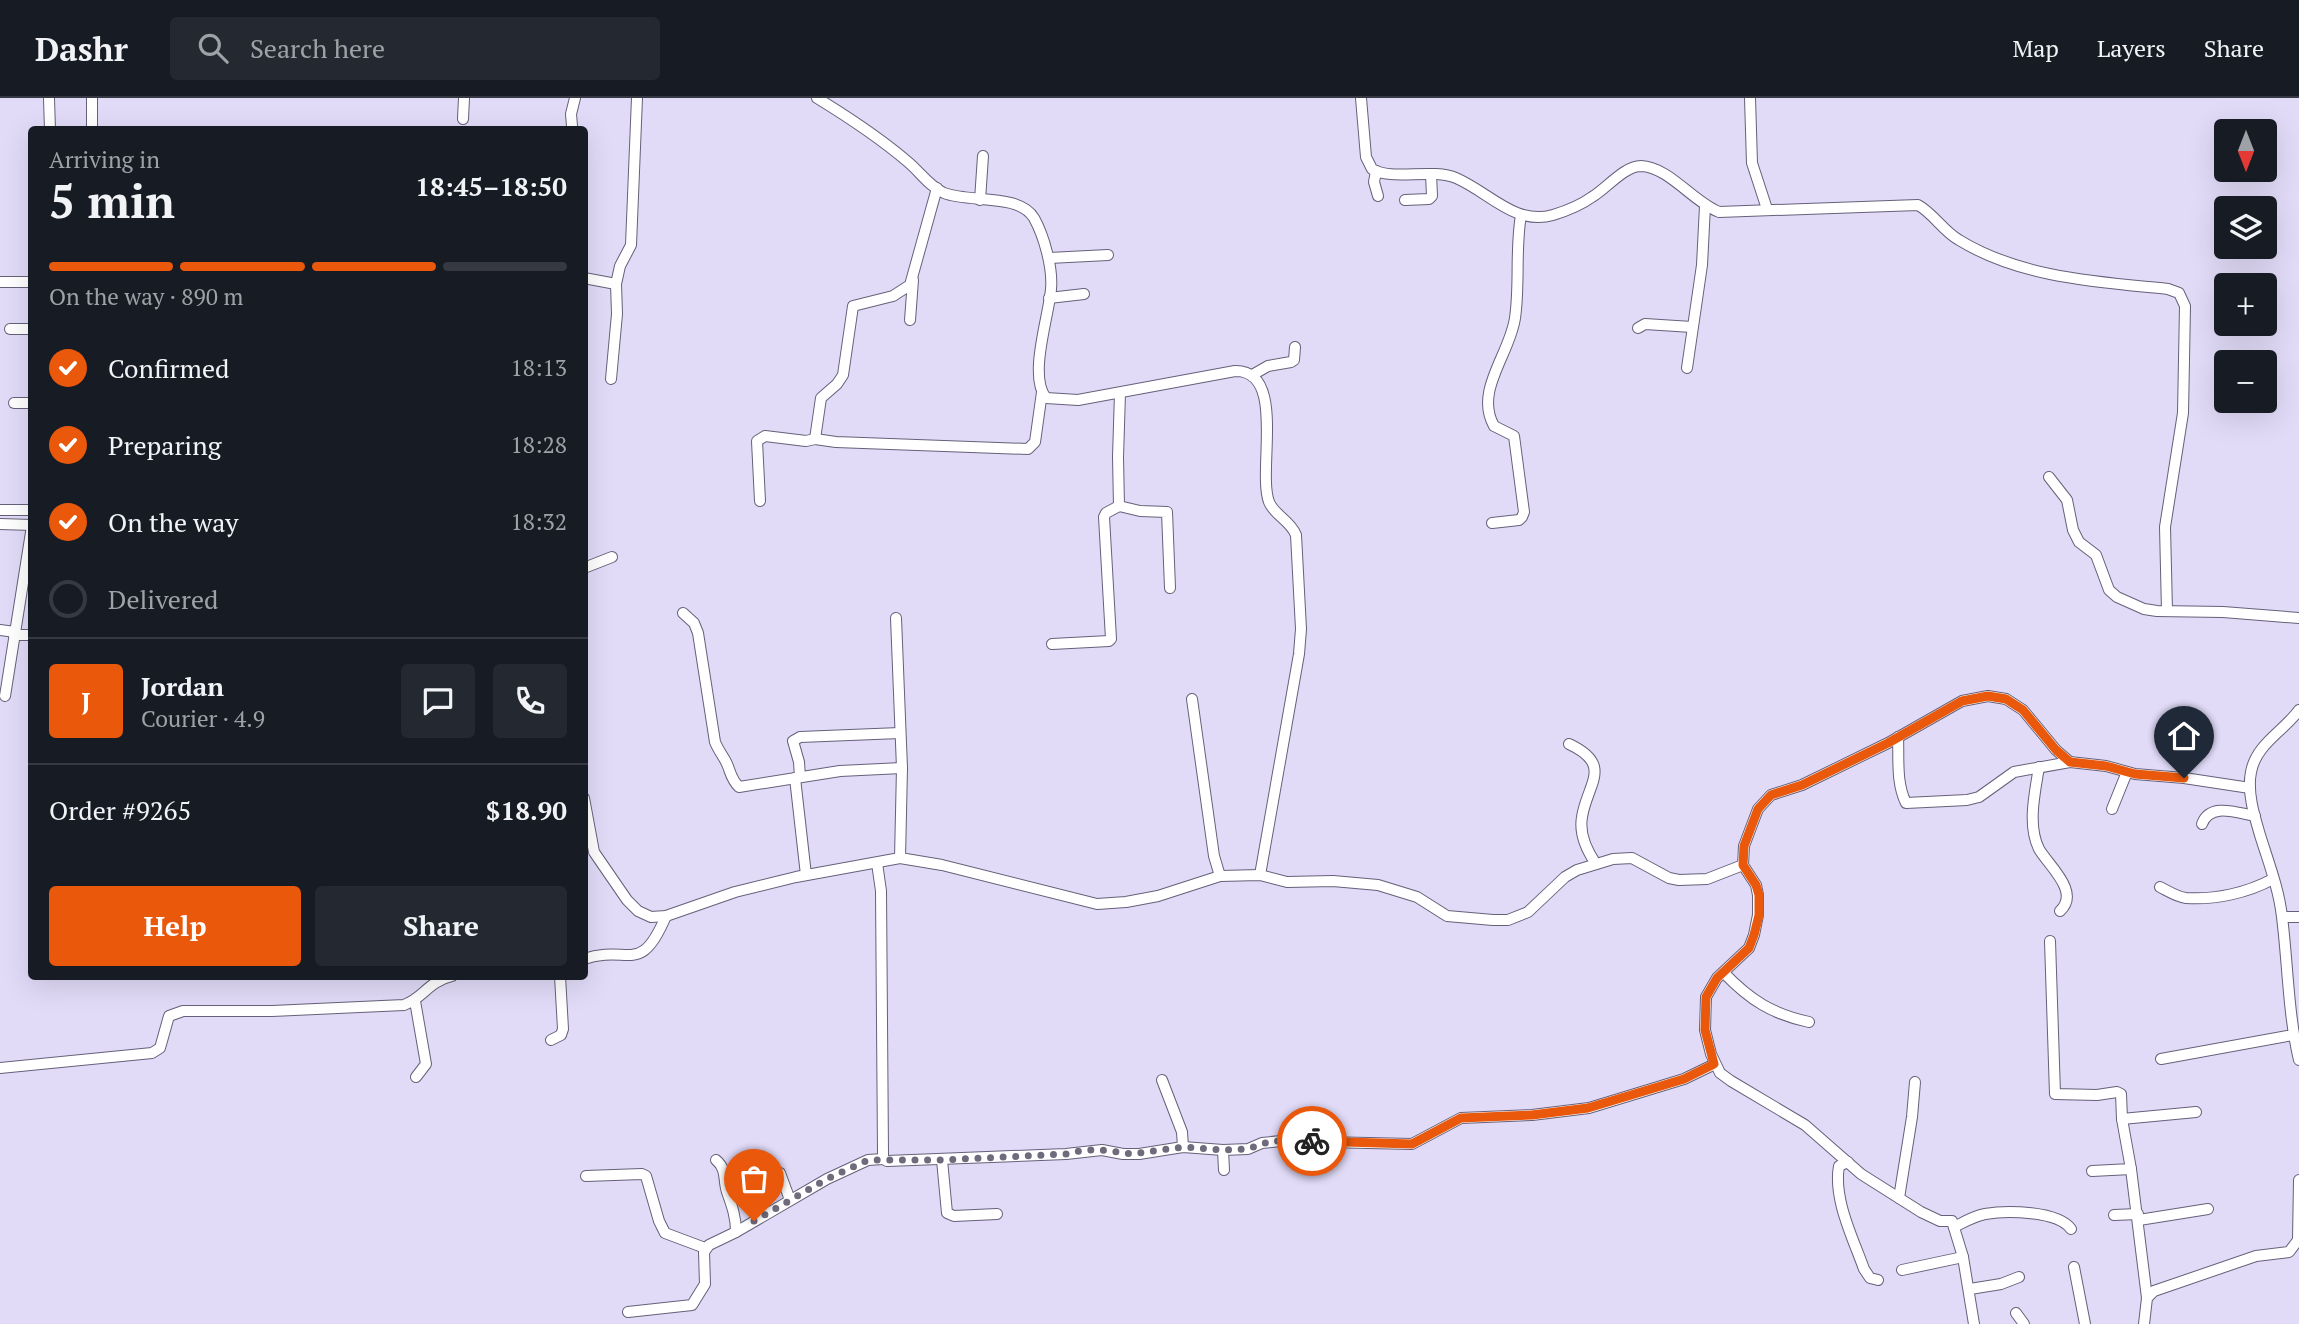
<!DOCTYPE html>
<meta charset="utf-8">
<style>
:root{--surface:#171b24;--page:#242831;--text:#f1f3f6;--muted:#9ea1a6;--line:#363941;--accent:#ea580c}
body{margin:0;font-family:"PT Serif",serif;background:var(--page);color:var(--text);height:100vh;display:flex;flex-direction:column;font-size:26px;white-space:nowrap}
*{box-sizing:border-box;margin:0}
p{font-size:23px;color:var(--muted)}
.icon{flex:none;width:38px;height:38px;fill:none;stroke:currentColor;stroke-width:2;stroke-linecap:round;stroke-linejoin:round}
.map{position:relative;flex:1;overflow:hidden}
.drawer{position:absolute;left:28px;top:28px;width:560px;height:854px;display:flex;flex-direction:column;background:var(--surface);border-radius:7px;box-shadow:0 7px 28px #0002}
.drawer>*{flex:none}
.needle{width:46px;rotate:180deg}
.controls{position:absolute;left:2214px;top:21px;display:grid;gap:14px}
.controls a{display:grid;place-items:center;width:63px;height:63px;border-radius:7px;background:var(--surface);box-shadow:0 7px 28px #0002;font-size:35px}
.pin{position:absolute;display:grid;place-items:center;width:60px;height:60px;color:#fff;margin:-72px -30px;border-radius:50% 50% 50% 0;rotate:-45deg;box-shadow:0 0 7px #0007}
.pin .icon{rotate:45deg}
.courier{position:absolute;display:grid;place-items:center;width:70px;height:70px;margin:-35px;border:5px solid #ea580c;border-radius:50%;background:#fff;color:#222;box-shadow:0 2px 9px #0007}
.summary em{font-style:normal;font-weight:800}
.summary div{display:flex;flex-direction:column-reverse}
.summary{display:flex;align-items:center;justify-content:space-between;height:119px;padding:0 21px}
h1{font-size:46px;font-weight:800;line-height:52px}
.bar{display:grid;grid-template-columns:repeat(4,1fr);gap:10px 7px;align-content:center;height:84px;padding:0 21px}
.bar i{height:9px;border-radius:5px;background:var(--line)}
.bar .selected{background:var(--accent)}
.bar p{grid-column:span 4}
.line{display:flex;align-items:center;gap:18px;padding:0 21px;border-top:2px solid var(--line)}
.line div{flex:1}
.round{display:grid;place-items:center;flex:none;width:74px;height:74px;border-radius:7px;background:var(--page)}
ol{padding:0 21px;list-style:none}
li{display:flex;align-items:center;gap:21px;height:77px}
li p{margin-inline-start:auto}
li .icon{padding:7px;border-radius:50%;background:var(--accent);color:#fff;stroke-width:4}
li:last-child{color:var(--muted)}
li i{width:38px;height:38px;border:4px solid var(--line);border-radius:50%}
.button{display:flex;gap:14px;margin-top:auto;padding:14px 21px}
.button a{flex:1;height:80px;border-radius:7px;background:var(--accent);color:#fff;font-size:28px;font-weight:800;line-height:80px;text-align:center}
.button a+a{background:var(--page);color:var(--text)}
header{display:flex;align-items:center;gap:42px;box-sizing:border-box;height:98px;padding:0 35px;background:var(--surface);border-bottom:2px solid var(--line)}
header strong{font-size:33px}
nav{display:flex;gap:38px;margin-inline-start:auto;font-size:24px}
.search{width:490px;height:63px;background:var(--page);display:flex;align-items:center;gap:18px;box-sizing:border-box;padding:0 24px;border-radius:7px;color:var(--muted);font-size:26px}
.map>svg:first-child{display:block}
.lines{fill:none;stroke-linecap:round;stroke-linejoin:round}
.minor-casing{stroke:#666079;stroke-width:12}
.minor{stroke:#fff;stroke-width:10}
.done{stroke:#6f6b7c;stroke-width:7;stroke-dasharray:0 12.6}
.route{stroke:#ea580c;stroke-width:9}
</style>
<header>
<strong>Dashr</strong>
<div class="search"><svg class="icon" aria-label="search" viewBox="0 0 24 24"><circle cx="10" cy="10" r="6"/><path d="M15 15l6 6"/></svg>Search here</div>
<nav><a>Map</a><a>Layers</a><a>Share</a></nav>
</header>
<div class="map">
<svg width="2299" height="1226" viewBox="0 0 2299 1226">
<rect width="100%" height="100%" fill="#e1dbf8"/>
<g class="lines">
<defs>
<g id="minor">
<path d="M49 0 50 32"/>
<path d="M817 0C848 19 880 40 908 64 920 74 930 89 944 95 969 105 1019 95 1034 120 1044 138 1053 170 1051 191 1049 218 1028 278 1046 300L1078 302 1235 273C1287 272 1257 372 1269 404 1275 418 1290 422 1296 437L1301 531 1299 556 1260 777"/>
<path d="M1361 0 1366 59 1372 71C1391 83 1432 70 1456 80 1489 94 1515 128 1553 117 1566 113 1581 107 1592 99 1606 91 1624 68 1641 68 1669 69 1693 104 1719 114L1918 107C1934 116 1943 133 1959 142 2021 180 2098 184 2168 191L2179 195 2185 208 2183 315 2165 429 2167 513"/>
<path d="M1750 0 1752 65 1767 111"/>
<path d="M463 21 464 0"/>
<path d="M572 28 571 16 575 0"/>
<path d="M92 32V0"/>
<path d="M1376 73 1374 84 1378 98"/>
<path d="M980 102 983 58"/>
<path d="M1405 102 1429 101 1432 98 1431 76"/>
<path d="M1049 160 1108 157"/>
<path d="M584 180 616 186"/>
<path d="M0 184H32"/>
<path d="M1049 200 1084 196"/>
<path d="M910 222 913 182"/>
<path d="M1638 230 1645 226 1692 229"/>
<path d="M10 231H32"/>
<path d="M1687 270 1702 167 1705 108"/>
<path d="M1254 276 1268 268 1291 264 1294 262 1295 249"/>
<path d="M611 281 617 216 616 186 620 168 631 147 637 0"/>
<path d="M1120 295 1118 359 1119 408 1140 413 1167 414 1170 490"/>
<path d="M14 305H32"/>
<path d="M815 341 836 344 1028 351 1035 344 1042 294"/>
<path d="M2049 379 2067 402 2073 432 2079 444 2096 457 2109 492 2117 499 2144 511 2157 513 2223 514 2299 520"/>
<path d="M760 403 757 343 765 338 806 343 815 341 821 300 837 286 843 277 853 208 893 198 910 187 937 90"/>
<path d="M0 412H32"/>
<path d="M1492 425 1519 422 1522 419 1524 414 1514 338 1494 328C1474 293 1510 256 1515 220 1520 186 1515 151 1521 117"/>
<path d="M0 426 32 427"/>
<path d="M584 470 612 459"/>
<path d="M683 515 694 525 698 535 715 644C718 652 724 659 727 666 731 675 731 681 739 689L840 673 902 670"/>
<path d="M896 520 902 670 900 760"/>
<path d="M0 532 15 534"/>
<path d="M14 537H32"/>
<path d="M1052 546 1109 543 1111 541 1104 419 1106 415 1119 408"/>
<path d="M5 598 32 428"/>
<path d="M1192 601 1214 758 1220 778"/>
<path d="M2299 612C2284 633 2256 646 2251 674 2247 694 2254 717 2260 737 2268 763 2279 791 2282 819 2288 867 2288 915 2299 962"/>
<path d="M1898 639C1899 661 1896 685 1906 705L1967 702 1979 699 2014 674 2070 664"/>
<path d="M1569 646C1614 667 1587 686 1582 719 1579 736 1587 753 1596 766"/>
<path d="M2039 669C2035 694 2027 727 2039 751 2048 767 2081 794 2060 813"/>
<path d="M800 679 799 664 793 643 800 639 900 635"/>
<path d="M795 680 806 777"/>
<path d="M584 700 594 754 627 802 638 813 651 819 666 818 735 794 796 779 900 760 942 767 1097 806 1126 804 1158 798 1220 778 1260 777 1287 784 1333 783 1378 787 1417 799 1447 818 1493 822H1508L1528 814 1565 779 1577 772 1613 761 1632 760 1669 780 1679 782 1707 781 1743 767"/>
<path d="M2112 711 2127 674"/>
<path d="M2202 726C2210 704 2237 715 2255 718"/>
<path d="M877 765 881 793 883 1055V1061L887 1063 1066 1056 1102 1052 1123 1056H1139L1183 1049 1223 1052 1248 1051 1262 1045 1281 1043 1412 1046 1461 1020 1532 1017 1589 1010 1684 981 1715 966"/>
<path d="M2160 789C2168 793 2177 799 2186 800 2215 802 2247 795 2273 781"/>
<path d="M2283 819H2299"/>
<path d="M2050 843 2055 996 2097 997 2117 994 2121 996 2122 1021 2131 1071 2092 1073"/>
<path d="M584 861C630 846 640 879 666 818"/>
<path d="M1724 875C1750 902 1772 916 1809 924"/>
<path d="M415 903 426 966 416 979"/>
<path d="M551 942 561 937 563 931 560 878"/>
<path d="M2161 961 2293 937"/>
<path d="M0 970 152 955 160 950 169 918 183 913H272L404 907C425 899 427 884 452 878"/>
<path d="M1162 982 1182 1034 1183 1049"/>
<path d="M2122 1021 2196 1014"/>
<path d="M1223 1052 1224 1072"/>
<path d="M716 1062C727 1071 723 1082 727 1094 732 1108 736 1119 736 1134"/>
<path d="M942 1062 947 1115 954 1118 997 1116"/>
<path d="M1848 1064 1839 1068C1833 1101 1853 1140 1864 1171L1870 1180 1878 1182"/>
<path d="M2131 1071 2147 1200"/>
<path d="M780 1075 790 1102"/>
<path d="M586 1078 642 1076 646 1078 659 1123 665 1135 705 1150"/>
<path d="M1899 1100 1912 1019 1915 984"/>
<path d="M2114 1117 2138 1116"/>
<path d="M2139 1122 2208 1111"/>
<path d="M1954 1129C1964 1124 1974 1118 1985 1116 2007 1112 2058 1113 2071 1131"/>
<path d="M2074 1169 2085 1226"/>
<path d="M1902 1172 1963 1159"/>
<path d="M1970 1191 2001 1186 2019 1179"/>
<path d="M628 1214 692 1207 705 1186 704 1154 709 1147 736 1134 827 1081 868 1062 883 1061"/>
<path d="M2016 1215 2024 1226"/>
<path d="M1974 1226 1963 1159 1952 1123H1940L1921 1114 1861 1076 1805 1027 1731 983 1720 975 1711 956 1705 932 1706 899 1717 880 1749 850 1754 837 1758 817V797L1756 787 1743 767 1744 748 1758 711 1771 697 1802 687 1888 645 1962 603 1988 598 2006 601 2023 612 2056 652 2070 664 2106 668 2135 676 2184 680 2250 690"/>
<path d="M2144 1226 2147 1200 2154 1193 2256 1158 2289 1154 2298 1142 2299 1082"/>
</g>
</defs>
<!-- minor casing -->
<use href="#minor" class="minor-casing"/>
<!-- minor -->
<use href="#minor" class="minor"/>
</g>
<g class="lines">
<!-- done -->
<path class="done" d="M754 1123 827 1081 868 1062H942L1066 1056 1084 1052H1102L1132 1056 1183 1049 1223 1052 1248 1051 1271 1043H1312"/>
<!-- route -->
<path class="route" d="M1312 1043 1412 1046 1461 1020 1532 1017 1588 1010 1684 981 1714 966 1705 932 1706 899 1717 880 1749 850 1754 837 1759 817V797L1756 787 1743 767 1744 748 1758 711 1771 697 1802 687 1888 645 1962 603 1988 598 2006 601 2023 612 2056 652 2070 664 2106 668 2135 676 2184 680"/>
</g>
</svg>
<div class="controls">
<a><svg class="needle" viewBox="-14 -14 28 28"><path d="M0-13l5 13h-10z" fill="#e53935"/><path d="M0 13l5-13h-10z" fill="#9ea1a6"/></svg></a>
<a><svg class="icon" aria-label="layers" viewBox="0 0 24 24"><path d="M12 4l9 5-9 5-9-5zM3 14l9 5 9-5"/></svg></a>
<a>+</a>
<a>−</a>
</div>
<div class="pin" style="left:754px;top:1123px;background:#ea580c"><svg class="icon" aria-label="bag" viewBox="0 0 24 24"><path d="M5 8h14l-1 12H6zM9 8a3 3 0 0 1 6 0"/></svg></div>
<div class="pin" style="left:2184px;top:680px;background:#1f2937"><svg class="icon" aria-label="home" viewBox="0 0 24 24"><path d="M3 11l9-7 9 7M6 9v11h12V9"/></svg></div>
<div class="courier" style="left:1312px;top:1043px"><svg class="icon" aria-label="bike" viewBox="0 0 24 24"><circle cx="6" cy="16" r="4"/><circle cx="18" cy="16" r="4"/><path d="M6 16l4-8h5l3 8M10 8l3 8H6M13 5h3"/></svg></div>
<section class="drawer">
<div class="summary"><div><h1>5 min</h1><p>Arriving in</p></div><em>18:45–18:50</em></div>
<div class="bar"><i class="selected"></i><i class="selected"></i><i class="selected"></i><i></i><p>On the way · 890 m</p></div>
<ol>
<li><svg class="icon" aria-label="check" viewBox="0 0 24 24"><path d="M5 12l5 5 9-10"/></svg>Confirmed<p>18:13</p></li>
<li><svg class="icon" aria-label="check" viewBox="0 0 24 24"><path d="M5 12l5 5 9-10"/></svg>Preparing<p>18:28</p></li>
<li><svg class="icon" aria-label="check" viewBox="0 0 24 24"><path d="M5 12l5 5 9-10"/></svg>On the way<p>18:32</p></li>
<li><i></i>Delivered</li>
</ol>
<div class="line" style="height:126px"><b class="round" style="background:var(--accent);color:#fff">J</b><div><b>Jordan</b><p>Courier · 4.9</p></div><a class="round"><svg class="icon" aria-label="chat" viewBox="0 0 24 24"><path d="M4 5h16v11H9l-5 4z"/></svg></a><a class="round"><svg class="icon" aria-label="phone" viewBox="0 0 24 24"><path d="M5 4h4l2 5-3 2q2 4 5 5l2-3 5 2v4C11 20 4 13 5 4z"/></svg></a></div>
<div class="line" style="height:91px"><div>Order #9265</div><b>$18.90</b></div>
<div class="button"><a>Help</a><a>Share</a></div>
</section>
</div>
